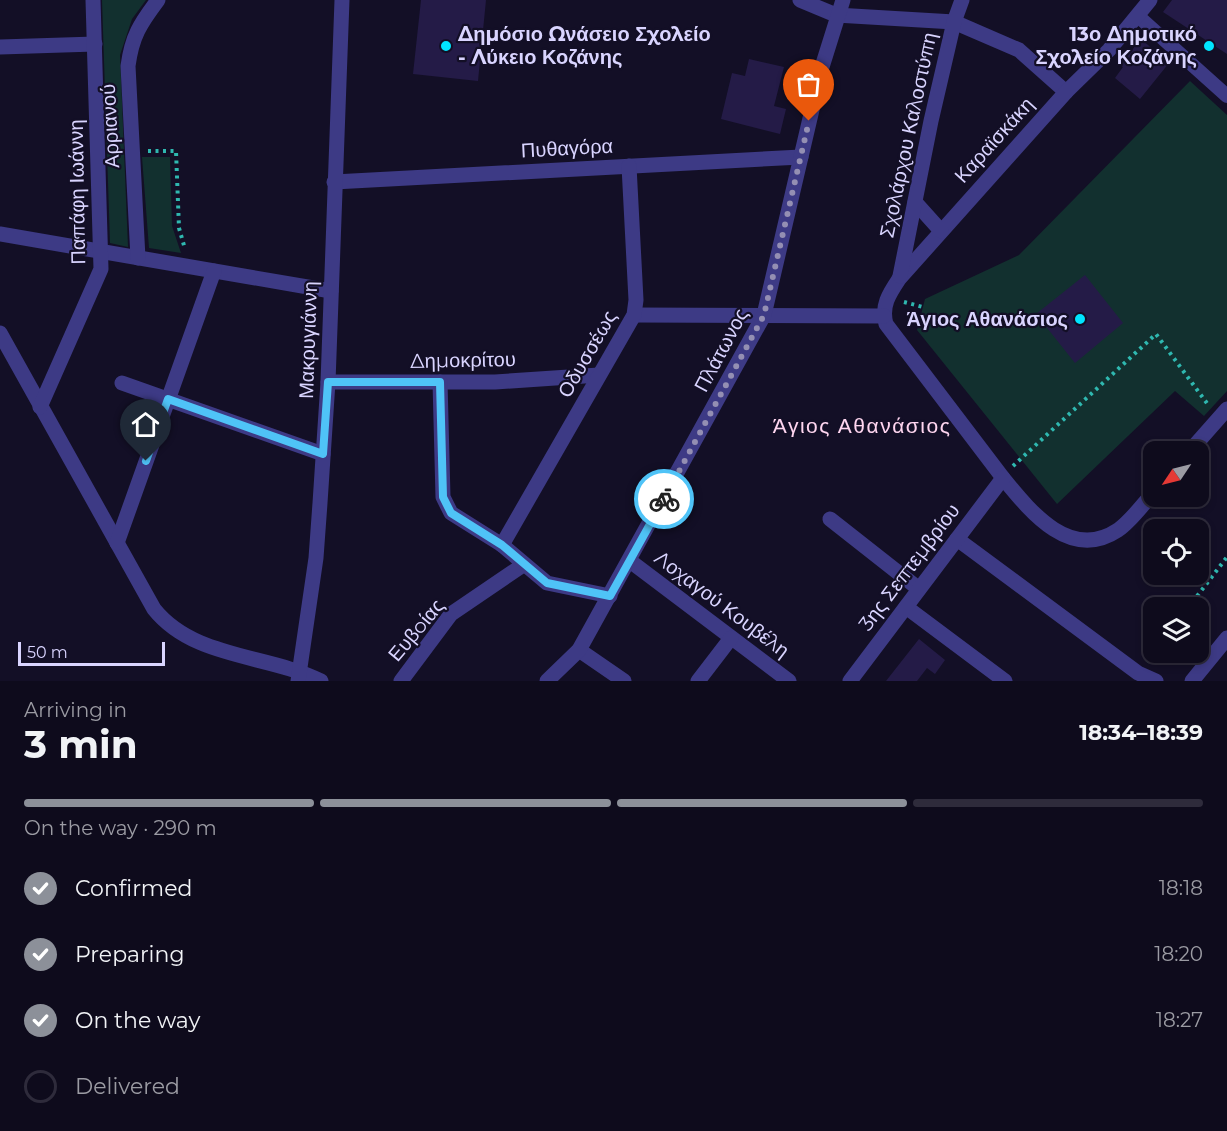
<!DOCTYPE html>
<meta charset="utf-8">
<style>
:root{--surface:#0e0b1c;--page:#171425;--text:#f1f3f6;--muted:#9b9ba3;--line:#2e2b3b;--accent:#8c9099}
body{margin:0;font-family:Montserrat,sans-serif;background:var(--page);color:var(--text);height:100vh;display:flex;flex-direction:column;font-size:22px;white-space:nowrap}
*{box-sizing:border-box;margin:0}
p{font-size:20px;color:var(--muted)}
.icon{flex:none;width:33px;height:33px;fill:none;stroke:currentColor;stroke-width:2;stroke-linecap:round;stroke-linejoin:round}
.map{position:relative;height:681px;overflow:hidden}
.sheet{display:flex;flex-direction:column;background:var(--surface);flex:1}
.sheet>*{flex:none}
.needle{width:39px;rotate:235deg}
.fabs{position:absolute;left:1143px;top:441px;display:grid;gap:12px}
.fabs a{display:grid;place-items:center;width:66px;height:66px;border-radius:12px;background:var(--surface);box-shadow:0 3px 9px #0003,0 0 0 2px var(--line);font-size:30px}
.scale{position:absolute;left:18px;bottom:15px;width:147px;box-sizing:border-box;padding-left:6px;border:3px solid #d9d4ff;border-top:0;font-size:16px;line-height:21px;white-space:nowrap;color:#d9d4ff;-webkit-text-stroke:4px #130f26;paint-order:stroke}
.pin{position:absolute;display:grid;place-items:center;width:51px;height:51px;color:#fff;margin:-62px -26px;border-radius:50% 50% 50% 0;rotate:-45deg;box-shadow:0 0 6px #0007}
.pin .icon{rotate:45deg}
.courier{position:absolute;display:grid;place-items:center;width:60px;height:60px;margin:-30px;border:4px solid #4fc3f7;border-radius:50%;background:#fff;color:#222;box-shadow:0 2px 8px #0007}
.head em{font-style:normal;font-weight:700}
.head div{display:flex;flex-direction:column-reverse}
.head{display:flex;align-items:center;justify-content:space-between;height:102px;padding:0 24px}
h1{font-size:39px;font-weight:700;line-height:45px}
.bar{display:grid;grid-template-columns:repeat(4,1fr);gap:9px 6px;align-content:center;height:72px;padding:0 24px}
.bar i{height:8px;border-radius:4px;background:var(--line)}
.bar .current{background:var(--accent)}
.bar p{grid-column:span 4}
ol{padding:0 24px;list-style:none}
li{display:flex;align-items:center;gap:18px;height:66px}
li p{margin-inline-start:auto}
li .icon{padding:6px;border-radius:50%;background:var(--accent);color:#fff;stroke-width:4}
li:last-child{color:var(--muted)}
li i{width:33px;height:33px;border:3px solid var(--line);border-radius:50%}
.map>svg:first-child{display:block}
.green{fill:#12302f}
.building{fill:#241b47}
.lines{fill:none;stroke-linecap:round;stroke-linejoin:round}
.path{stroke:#2fb8b0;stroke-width:4;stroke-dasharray:3 4.5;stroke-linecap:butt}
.pedestrian{stroke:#3d3a85;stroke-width:14}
.minor{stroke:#3d3a85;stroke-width:15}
.tertiary{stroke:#3d3a85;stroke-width:15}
.done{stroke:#948fb3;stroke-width:6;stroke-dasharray:0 10.8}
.route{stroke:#4fc3f7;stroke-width:8}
.poi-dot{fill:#00e5ff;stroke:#130f26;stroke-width:2}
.labels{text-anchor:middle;stroke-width:4.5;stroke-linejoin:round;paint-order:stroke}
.poi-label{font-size:20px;font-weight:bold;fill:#d9d4ff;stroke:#130f26;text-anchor:end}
.street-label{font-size:20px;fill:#d9d4ff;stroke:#130f26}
.neighbourhood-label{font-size:21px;letter-spacing:1.5px;fill:#ffd6f0;stroke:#130f26}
</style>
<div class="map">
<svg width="1227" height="681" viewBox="0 0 1227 681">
<rect width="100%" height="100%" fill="#130f26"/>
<!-- green -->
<g class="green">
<path d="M102 0H146L132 19 120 55 128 247 110 243Z"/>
<path d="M1190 81 1227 115V391L1204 416 1175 391 1057 504 917 330 925 299 1019 255Z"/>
<path d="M142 157H170L172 226 181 253 149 248Z"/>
</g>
<!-- building -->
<g class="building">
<path d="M421 0H486L478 81 413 74Z"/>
<path d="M1172 0H1227V54L1163 12Z"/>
<path d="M1141 39 1169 63 1140 99 1115 78 1123 67 1120 65Z"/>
<path d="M749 59 784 67 774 106 786 109 780 134 721 119 732 73 745 76Z"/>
<path d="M1085 275 1123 323 1075 363 1036 314Z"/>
<path d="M919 639 945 660 935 674 927 668 917 681H886Z"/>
</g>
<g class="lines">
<!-- path -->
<g class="path">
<path d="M148 151H176L179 228 185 249"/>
<path d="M904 302 923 307"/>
<path d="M1013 466 1156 334 1209 406"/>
<path d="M1188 608 1227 557"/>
<path d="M1147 662 1154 652"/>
</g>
<!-- pedestrian -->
<path class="pedestrian" d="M1139 17 1227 96"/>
<!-- minor -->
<g class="minor">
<path d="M800 0 836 15 954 22 1019 50 1066 92"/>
<path d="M1150 0 1109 50 1066 92 899 279C889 294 881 306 886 324L1003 478C1030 511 1070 562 1118 530 1132 520 1143 504 1154 492"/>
<path d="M0 47 95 44"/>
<path d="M334 182 801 157"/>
<path d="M915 202 941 231"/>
<path d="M0 234 331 291"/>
<path d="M138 258 128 66C132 36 140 24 158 0"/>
<path d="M900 276 931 121 954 22 962 0"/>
<path d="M634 315 884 316"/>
<path d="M0 333 154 609C194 659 267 654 321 681"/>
<path d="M328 382H495L599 375"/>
<path d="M440 382 443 497 451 513 502 545 547 583 610 596"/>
<path d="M122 383 323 454"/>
<path d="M40 407 101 269 93 0"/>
<path d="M1189 452 1227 409"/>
<path d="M830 519 919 589"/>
<path d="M957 539 1138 673 1156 681"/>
<path d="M117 543 214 271"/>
<path d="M502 545 634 315 636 300 629 166"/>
<path d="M630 561 789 681"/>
<path d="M906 607 1005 681"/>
<path d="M579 650 624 681"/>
<path d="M401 681 451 614 523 565"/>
<path d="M547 681 579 650 764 315 822 67 843 0"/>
<path d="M698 681 731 638"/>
<path d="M1192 681 1227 638"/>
</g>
<!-- tertiary -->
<g class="tertiary">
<path d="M298 681 316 558 320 503 328 382 342 0"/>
<path d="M850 681 1003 478"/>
</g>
</g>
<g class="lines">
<!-- done -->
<path class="done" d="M664 499 764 315 809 121"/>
<!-- route -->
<path class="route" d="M146 461 168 399 323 454 328 382H440L443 497 451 513 502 545 547 583 610 596 664 499"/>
</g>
<!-- markers -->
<g class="poi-dot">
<circle cx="446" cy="46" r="6"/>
<circle cx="1209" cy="46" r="6"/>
<circle cx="1080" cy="319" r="6"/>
</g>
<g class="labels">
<!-- poi labels -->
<g class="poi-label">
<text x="458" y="41" text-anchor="start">Δημόσιο Ωνάσειο Σχολείο<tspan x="458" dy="23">- Λύκειο Κοζάνης</tspan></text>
<text x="1197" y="41">13ο Δημοτικό<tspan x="1197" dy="23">Σχολείο Κοζάνης</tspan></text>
<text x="1068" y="326">Άγιος Αθανάσιος</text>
</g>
<!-- street labels -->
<g class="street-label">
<text transform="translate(110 126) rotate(-93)" y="7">Αρριανού</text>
<text transform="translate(908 135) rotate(-78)" y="7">Σχολάρχου Καλοστύπη</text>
<text transform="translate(994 140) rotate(-48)" y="7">Καραϊσκάκη</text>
<text transform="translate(567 148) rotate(-3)" y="7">Πυθαγόρα</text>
<text transform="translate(77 192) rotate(-91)" y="7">Παπάφη Ιωάννη</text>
<text transform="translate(308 340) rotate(-88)" y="7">Μακρυγιάννη</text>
<text transform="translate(721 350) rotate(-62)" y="7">Πλάτωνος</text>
<text transform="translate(587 354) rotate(-60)" y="7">Οδυσσέως</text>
<text transform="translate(463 360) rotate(-1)" y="7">Δημοκρίτου</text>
<text transform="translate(909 567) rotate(-53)" y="7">3ης Σεπτεμβρίου</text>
<text transform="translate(722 604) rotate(37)" y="7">Λοχαγού Κουβέλη</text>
<text transform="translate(416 630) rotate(-50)" y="7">Ευβoίας</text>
</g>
<!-- neighbourhood labels -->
<g class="neighbourhood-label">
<text x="862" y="433">Άγιος Αθανάσιος</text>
</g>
</g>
</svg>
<div class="fabs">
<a><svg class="needle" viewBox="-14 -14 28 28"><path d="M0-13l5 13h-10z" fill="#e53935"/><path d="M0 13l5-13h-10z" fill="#9b9ba3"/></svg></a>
<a><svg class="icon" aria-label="locate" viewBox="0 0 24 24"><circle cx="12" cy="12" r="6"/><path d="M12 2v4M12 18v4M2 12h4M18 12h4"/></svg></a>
<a><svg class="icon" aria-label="layers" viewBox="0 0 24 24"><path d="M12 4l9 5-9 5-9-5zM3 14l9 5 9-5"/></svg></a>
</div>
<div class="scale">50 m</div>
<div class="pin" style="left:809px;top:121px;background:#ea580c"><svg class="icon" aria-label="bag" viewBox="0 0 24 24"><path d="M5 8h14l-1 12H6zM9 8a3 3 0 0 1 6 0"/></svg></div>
<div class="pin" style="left:146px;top:461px;background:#1f2937"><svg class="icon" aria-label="home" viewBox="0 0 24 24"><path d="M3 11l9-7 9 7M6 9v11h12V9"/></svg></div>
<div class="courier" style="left:664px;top:499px"><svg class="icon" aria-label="bike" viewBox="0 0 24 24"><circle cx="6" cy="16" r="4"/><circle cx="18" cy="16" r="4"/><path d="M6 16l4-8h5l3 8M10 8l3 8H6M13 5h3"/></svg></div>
</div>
<section class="sheet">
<div class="head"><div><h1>3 min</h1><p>Arriving in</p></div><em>18:34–18:39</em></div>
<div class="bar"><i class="current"></i><i class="current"></i><i class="current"></i><i></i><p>On the way · 290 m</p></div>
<ol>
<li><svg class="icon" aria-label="check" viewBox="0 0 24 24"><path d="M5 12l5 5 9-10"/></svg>Confirmed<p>18:18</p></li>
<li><svg class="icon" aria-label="check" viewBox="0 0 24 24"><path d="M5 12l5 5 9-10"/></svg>Preparing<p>18:20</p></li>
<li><svg class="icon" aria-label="check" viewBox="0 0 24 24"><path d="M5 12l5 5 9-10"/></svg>On the way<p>18:27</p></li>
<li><i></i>Delivered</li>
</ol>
</section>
